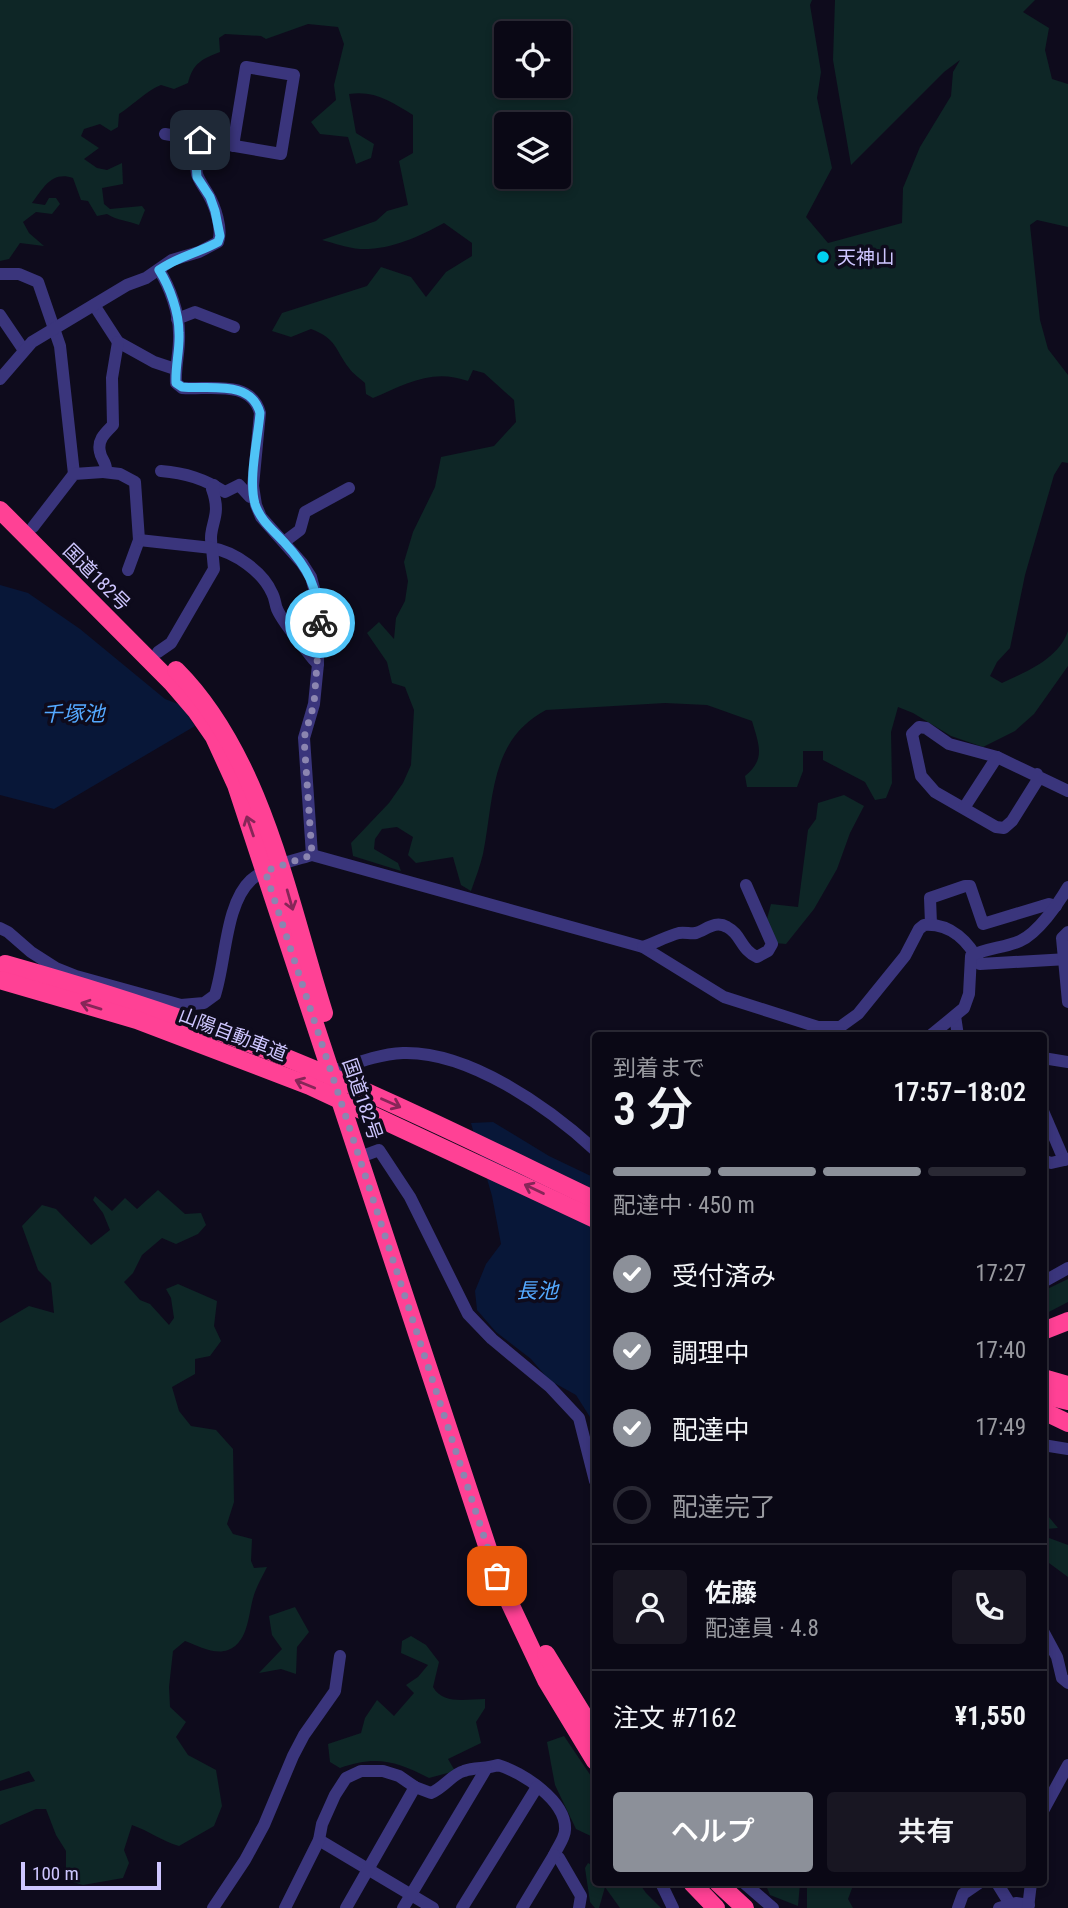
<!DOCTYPE html>
<html lang="ja">
<meta charset="utf-8">
<style>
:root{--surface:#0a0815;--page:#181622;--text:#f1f3f6;--muted:#999aa0;--line:#2a2934;--accent:#8c9099}
body{margin:0;font-family:"Roboto Condensed","Noto Sans JP",sans-serif;background:var(--page);color:var(--text);height:100vh;display:flex;flex-direction:column;font-size:26px;white-space:nowrap}
*{box-sizing:border-box;margin:0}
p{font-size:23px;color:var(--muted)}
.icon{flex:none;width:38px;height:38px;fill:none;stroke:currentColor;stroke-width:2;stroke-linecap:round;stroke-linejoin:round}
.map{position:relative;flex:1;overflow:hidden}
.side{position:absolute;left:592px;top:1032px;width:455px;height:854px;display:flex;flex-direction:column;background:var(--surface);border-radius:7px;box-shadow:0 4px 10px #0003,0 0 0 2px var(--line)}
.side>*{flex:none}
.fabs{position:absolute;left:494px;top:21px;display:grid;gap:14px}
.fabs a{display:grid;place-items:center;width:77px;height:77px;border-radius:7px;background:var(--surface);box-shadow:0 4px 10px #0003,0 0 0 2px var(--line);font-size:35px}
.scale{position:absolute;left:21px;bottom:18px;width:140px;box-sizing:border-box;padding-left:7px;border:4px solid #cec6ff;border-top:0;font-size:19px;line-height:24px;white-space:nowrap;color:#cec6ff;-webkit-text-stroke:5px #0e0b1c;paint-order:stroke}
.pin{position:absolute;display:grid;place-items:center;width:60px;height:60px;color:#fff;margin:-30px;border-radius:14px;box-shadow:0 4px 10px #0006}
.courier{position:absolute;display:grid;place-items:center;width:70px;height:70px;margin:-35px;border:5px solid #4fc3f7;border-radius:50%;background:#fff;color:#222;box-shadow:0 2px 9px #0007}
.head em{font-style:normal;font-weight:600}
.head div{display:flex;flex-direction:column-reverse}
.head{display:flex;align-items:center;justify-content:space-between;height:119px;padding:0 21px}
h1{font-size:46px;font-weight:600;line-height:52px}
.bar{display:grid;grid-template-columns:repeat(4,1fr);gap:10px 7px;align-content:center;height:84px;padding:0 21px}
.bar i{height:9px;border-radius:5px;background:var(--line)}
.bar .active{background:var(--accent)}
.bar p{grid-column:span 4}
.line{display:flex;align-items:center;gap:18px;padding:0 21px;border-top:2px solid var(--line)}
.line div{flex:1}
.round{display:grid;place-items:center;flex:none;width:74px;height:74px;border-radius:7px;background:var(--page)}
ol{padding:0 21px;list-style:none}
li{display:flex;align-items:center;gap:21px;height:77px}
li p{margin-inline-start:auto}
li .icon{padding:7px;border-radius:50%;background:var(--accent);color:#fff;stroke-width:4}
li:last-child{color:var(--muted)}
li i{width:38px;height:38px;border:4px solid var(--line);border-radius:50%}
.primary-button{display:flex;gap:14px;margin-top:auto;padding:14px 21px}
.primary-button a{flex:1;height:80px;border-radius:7px;background:var(--accent);color:#fff;font-size:28px;font-weight:600;line-height:80px;text-align:center}
.primary-button a+a{background:var(--page);color:var(--text)}
.map>svg:first-child{display:block}
.green{fill:#0e2626;fill-rule:evenodd}
.water{fill:#081738}
.lines{fill:none;stroke-linecap:round;stroke-linejoin:round}
.minor{stroke:#3a357c;stroke-width:12}
.highway{stroke:#ff4195;stroke-width:18}
.highway-bridge{stroke:#ff4195;stroke-width:18}
.oneway{stroke:#862658}
.done{stroke:#8b85b0;stroke-width:7;stroke-dasharray:0 12.6}
.route{stroke:#4fc3f7;stroke-width:9}
.poi-dot{fill:#00d0f1;stroke:#0e0b1c;stroke-width:2.5}
.labels{text-anchor:middle;stroke-width:7;stroke-linejoin:round;paint-order:stroke}
.poi-label{font-size:19px;fill:#cec6ff;stroke:#0e0b1c;text-anchor:start}
.street-label{font-size:19px;fill:#cec6ff;stroke:#0e0b1c}
.water-label{font-size:21px;font-style:italic;fill:#54a9ff;stroke:#0e0b1c}
</style>
<div class="map">
<svg width="1068" height="1908" viewBox="0 0 1068 1908">
<rect width="100%" height="100%" fill="#0e0b1c"/>
<!-- green -->
<g class="green">
<path d="M0 0H812L810 5 821 72 817 98 832 168 806 217 828 243 902 223 903 188 920 147 951 96 953 72 960 60 944 72 851 165 833 60 835 0H1035L1023 12 1049 28 1045 50 1052 79 1068 84V227L1037 220 1030 225 1040 320 1048 349 1068 375V463L1062 462 1054 475 1025 575 1010 648 997 662 990 676 1002 683C1028 671 1058 659 1068 631V666L1034 714 1015 731 983 747 951 736 913 713 898 707 891 732 892 783 886 798 875 800 865 782 823 760V751H803V771L797 787H747L745 776C766 759 759 745 752 721L707 705 665 703 546 710C489 740 494 800 483 854 480 867 475 879 471 891L461 885 453 857 416 863 408 855 413 837 397 827 382 829 375 839 374 849 398 863 401 871 353 856 351 843 389 803 403 783 411 765 414 710 405 687 392 683 387 662 367 633 379 622 394 639 396 618 405 601 408 581 404 562 413 532 435 487 441 457 494 446 516 422 514 400 484 373 473 370 468 381C432 368 406 384 373 398L366 394 365 383C360 378 353 374 349 368 334 348 337 339 311 329L291 337 272 331 282 313 367 286 381 267 411 277 426 297 446 272 472 256V243L444 223C418 237 391 250 360 249 347 248 334 243 322 240L376 221 387 211 408 205 399 161 413 153V115C392 102 375 90 349 94L356 133 374 144 371 158 356 164 348 137 320 134 311 122 336 100 334 85 344 44 338 27 308 24 266 39 261 36 225 34 219 38 220 52C202 59 193 63 188 83L174 89 161 85C146 91 133 105 119 114L118 127 111 131 100 124 84 129 81 136 99 148 84 159 97 168 107 170 122 163 123 184 102 188 104 204 110 209 142 206 145 210 139 225C127 220 118 221 107 214L97 216 88 201 81 200 73 178C52 171 44 187 32 203L45 205 49 198H56L60 204 52 214 36 212 23 222 29 233 44 246 20 243 9 259 0 261ZM506 33H558V86H506ZM506 124H558V177H506Z"/>
<path d="M844 795 864 806 850 833 837 869 814 909 786 944 775 943 767 919 771 904 798 907 808 830 816 819 818 803Z"/>
<path d="M158 1190 185 1214 201 1213 206 1225 198 1234 176 1244 162 1238 142 1255 133 1273 124 1282 140 1300 150 1304 169 1325 174 1318 171 1298 166 1289 178 1284 217 1301 214 1326 221 1341 210 1356 195 1359V1374L172 1387 179 1411 191 1426 216 1430 233 1449 234 1502 227 1524 233 1534 252 1539 251 1561 254 1568 267 1567C263 1575 258 1584 255 1592 248 1610 250 1642 228 1650 215 1655 198 1646 185 1641L173 1651 169 1687 170 1707 186 1722 176 1737 188 1755 216 1770 222 1806 214 1826 179 1846C162 1841 149 1831 132 1825L124 1850 129 1863 123 1878 83 1885 66 1880V1851L56 1835 46 1809H36L0 1825V1791L35 1781 29 1771 0 1781V1323L29 1306 54 1313 51 1283 38 1270 22 1226 42 1205 56 1209 91 1245 110 1230 103 1213 93 1200 95 1196 112 1211 125 1198 137 1209Z"/>
<path d="M1068 1279V1302L1043 1315V1291Z"/>
<path d="M1043 1510 1058 1528 1046 1529 1049 1538 1068 1545V1577L1049 1563 1043 1550Z"/>
<path d="M295 1607 309 1632 297 1647 296 1674 281 1669 259 1673 282 1649 272 1635 269 1616Z"/>
<path d="M411 1636 426 1645 439 1662 433 1687C443 1705 466 1699 485 1699V1708L476 1722 481 1743 448 1759 455 1771 429 1778C396 1761 376 1755 340 1768L330 1762 328 1744 361 1733 365 1718 377 1700 394 1716 414 1693 406 1685 418 1677 428 1665 401 1653 402 1641Z"/>
<path d="M564 1736 595 1782V1838L576 1829 555 1785 547 1742Z"/>
<path d="M588 1863 595 1867V1883H639L646 1893 661 1908H620L605 1887 599 1908H595L590 1902 585 1868Z"/>
<path d="M765 1883H800L798 1906 770 1895Z"/>
<path d="M807 1883H854L848 1899 853 1908H807Z"/>
</g>
<!-- water -->
<g class="water">
<path d="M0 585 28 593 80 629 165 699 181 705 195 726 54 809 0 795Z"/>
<path d="M493 1122 549 1156 595 1178V1425L576 1395 549 1380 531 1359 496 1332 477 1310 475 1291 486 1264 501 1244 492 1196 471 1123Z"/>
</g>
<g class="lines">
<!-- minor -->
<g class="minor">
<path d="M165 134 281 154 294 75 246 67 233 146"/>
<path d="M159 270C170 287 179 313 179 333 180 350 175 366 176 383L182 388C209 390 251 379 260 413L253 486 256 505 261 517 302 563 311 577 319 607 318 664 314 704 304 738 312 855"/>
<path d="M0 274H19L38 282 60 346 74 474"/>
<path d="M94 305 118 342 154 362 175 369"/>
<path d="M0 315 23 349"/>
<path d="M177 319 195 312 234 327"/>
<path d="M0 379 32 342 127 285 146 278 172 260 199 252 218 242C223 229 215 206 208 194 204 187 199 181 197 174 195 163 198 151 200 140"/>
<path d="M161 471C186 473 204 479 225 492L239 485 250 497 254 498"/>
<path d="M103 472 120 474 135 482 139 540 128 570"/>
<path d="M214 485 212 489C223 519 207 523 212 548 235 552 263 572 272 593 275 598 275 604 277 609 284 625 302 644 313 659L318 664"/>
<path d="M33 527 74 474 103 472 106 469C106 462 101 459 100 452 97 440 105 433 113 425L112 378 118 342"/>
<path d="M139 540 212 548 214 569 171 643 158 652"/>
<path d="M284 542 300 530 305 512 349 488"/>
<path d="M1037 774V781L1012 821 1004 828 996 827 935 792 921 776 912 734 919 727 926 728 949 744 997 757 1068 791"/>
<path d="M964 808 997 757"/>
<path d="M931 924 930 898 965 886H970L983 924 1049 904 1056 906"/>
<path d="M0 928 8 932 31 952 56 968 76 976 181 1005 204 1003 215 995C226 962 225 904 251 880 267 866 292 861 312 855L643 947 724 997 818 1027H840L858 1014 905 956 919 929 924 925C951 923 969 942 980 964L1068 959"/>
<path d="M1068 932 1062 938 1068 1002"/>
<path d="M643 947C655 943 667 936 679 933 685 932 691 934 696 933 706 930 715 920 727 927 741 934 741 950 757 957L768 951 772 944 746 885"/>
<path d="M955 1016 958 1036"/>
<path d="M930 1036 964 1008 969 994 971 956C986 948 1004 948 1020 941 1038 933 1058 904 1068 887"/>
<path d="M1043 1058 1068 1062"/>
<path d="M330 1072C354 1064 378 1054 403 1053 469 1051 548 1107 595 1150"/>
<path d="M1043 1111 1064 1160"/>
<path d="M360 1157 379 1150 410 1197 468 1314 492 1339 550 1387 579 1418 595 1481"/>
<path d="M1043 1160 1051 1163 1068 1159"/>
<path d="M1043 1282 1068 1268"/>
<path d="M1043 1445 1068 1449"/>
<path d="M1043 1631 1057 1657 1062 1678 1068 1683"/>
<path d="M1043 1811 1068 1765"/>
<path d="M319 1840 433 1908"/>
<path d="M661 1883 673 1908"/>
<path d="M744 1883 773 1908"/>
<path d="M997 1883 1010 1904"/>
<path d="M213 1908 245 1860 264 1825 293 1756 304 1735 335 1691 340 1656"/>
<path d="M285 1908 319 1840 322 1824 335 1795 346 1778 361 1771H383L399 1776 415 1787 431 1793C445 1787 452 1774 464 1771 475 1767 486 1769 498 1765 522 1772 567 1801 565 1830 565 1838 557 1848 554 1855L559 1858 581 1896 579 1908"/>
<path d="M346 1908 415 1787"/>
<path d="M403 1908 486 1769"/>
<path d="M462 1908 537 1787"/>
<path d="M522 1908 554 1855"/>
<path d="M958 1908 963 1894 979 1883"/>
<path d="M999 1908 1016 1903 1029 1905"/>
<path d="M1028 1908 1031 1883"/>
</g>
<!-- highway -->
<g class="highway">
<path d="M0 510 172 683 196 711 214 737 236 785 497 1576 546 1680 595 1761"/>
<path d="M176 670C262 756 288 899 324 1013"/>
<path d="M1043 1331 1068 1321"/>
<path d="M1043 1378 1068 1385"/>
<path d="M1043 1395 1068 1401"/>
<path d="M1043 1411 1068 1423"/>
<path d="M546 1654 595 1734"/>
<path d="M692 1883 716 1908"/>
<path d="M718 1883 745 1908"/>
</g>
<!-- highway-bridge -->
<g class="highway-bridge">
<path d="M5 964C111 994 215 1027 316 1070 411 1110 503 1156 595 1200"/>
<path d="M0 980 137 1020 310 1086 595 1219"/>
</g>
</g>
<!-- one-way arrows -->
<defs><path id="oneway-shaft" d="M-6 0H5M1.5-3L5.5 0L1.5 3" fill="none" stroke-width="1.6" stroke-linecap="round" stroke-linejoin="round" transform="scale(1.75)"/></defs>
<g class="oneway">
<use href="#oneway-shaft" transform="translate(250 826) rotate(-109)"/>
<use href="#oneway-shaft" transform="translate(290 900) rotate(74)"/>
<use href="#oneway-shaft" transform="translate(91 1006) rotate(-163)"/>
<use href="#oneway-shaft" transform="translate(305 1084) rotate(-158)"/>
<use href="#oneway-shaft" transform="translate(391 1103) rotate(24)"/>
<use href="#oneway-shaft" transform="translate(534 1189) rotate(-154)"/>
</g>
<g class="lines">
<!-- done -->
<path class="done" d="M320 623 314 704 304 738 312 855 265 871 497 1576"/>
<!-- route -->
<path class="route" d="M200 140 196 163 197 177 210 197 215 211 220 236 218 242C198 253 177 257 159 270 170 287 179 313 179 333 180 350 175 366 176 383L182 387C209 390 251 379 260 413 258 439 248 479 255 504 260 520 273 530 284 542 309 569 317 587 320 623"/>
</g>
<!-- markers -->
<circle class="poi-dot" cx="823" cy="257" r="7"/>
<g class="labels">
<!-- poi labels -->
<g class="poi-label">
<text x="837" y="264">天神山</text>
</g>
<!-- street labels -->
<g class="street-label">
<text transform="translate(97 577) rotate(45)" y="7">国道182号</text>
<text transform="translate(233 1034) rotate(21)" y="7">山陽自動車道</text>
<text transform="translate(363 1099) rotate(71)" y="7">国道182号</text>
</g>
<!-- water labels -->
<g class="water-label">
<text x="73" y="721">千塚池</text>
<text x="537" y="1298">長池</text>
</g>
</g>
</svg>
<div class="fabs">
<a><svg class="icon" aria-label="locate" viewBox="0 0 24 24"><circle cx="12" cy="12" r="6"/><path d="M12 2v4M12 18v4M2 12h4M18 12h4"/></svg></a>
<a><svg class="icon" aria-label="layers" viewBox="0 0 24 24"><path d="M12 4l9 5-9 5-9-5zM3 14l9 5 9-5"/></svg></a>
</div>
<div class="scale">100 m</div>
<div class="pin" style="left:497px;top:1576px;background:#ea580c"><svg class="icon" aria-label="bag" viewBox="0 0 24 24"><path d="M5 8h14l-1 12H6zM9 8a3 3 0 0 1 6 0"/></svg></div>
<div class="pin" style="left:200px;top:140px;background:#1f2937"><svg class="icon" aria-label="home" viewBox="0 0 24 24"><path d="M3 11l9-7 9 7M6 9v11h12V9"/></svg></div>
<div class="courier" style="left:320px;top:623px"><svg class="icon" aria-label="bike" viewBox="0 0 24 24"><circle cx="6" cy="16" r="4"/><circle cx="18" cy="16" r="4"/><path d="M6 16l4-8h5l3 8M10 8l3 8H6M13 5h3"/></svg></div>
<section class="side">
<div class="head"><div><h1>3 分</h1><p>到着まで</p></div><em>17:57–18:02</em></div>
<div class="bar"><i class="active"></i><i class="active"></i><i class="active"></i><i></i><p>配達中 · 450 m</p></div>
<ol>
<li><svg class="icon" aria-label="check" viewBox="0 0 24 24"><path d="M5 12l5 5 9-10"/></svg>受付済み<p>17:27</p></li>
<li><svg class="icon" aria-label="check" viewBox="0 0 24 24"><path d="M5 12l5 5 9-10"/></svg>調理中<p>17:40</p></li>
<li><svg class="icon" aria-label="check" viewBox="0 0 24 24"><path d="M5 12l5 5 9-10"/></svg>配達中<p>17:49</p></li>
<li><i></i>配達完了</li>
</ol>
<div class="line" style="height:126px"><a class="round"><svg class="icon" aria-label="person" viewBox="0 0 24 24"><circle cx="12" cy="8" r="4"/><path d="M4 21q1-7 8-7t8 7"/></svg></a><div><b>佐藤</b><p>配達員 · 4.8</p></div><a class="round"><svg class="icon" aria-label="phone" viewBox="0 0 24 24"><path d="M5 4h4l2 5-3 2q2 4 5 5l2-3 5 2v4C11 20 4 13 5 4z"/></svg></a></div>
<div class="line" style="height:91px"><div>注文 #7162</div><b>¥1,550</b></div>
<div class="primary-button"><a>ヘルプ</a><a>共有</a></div>
</section>
</div>
